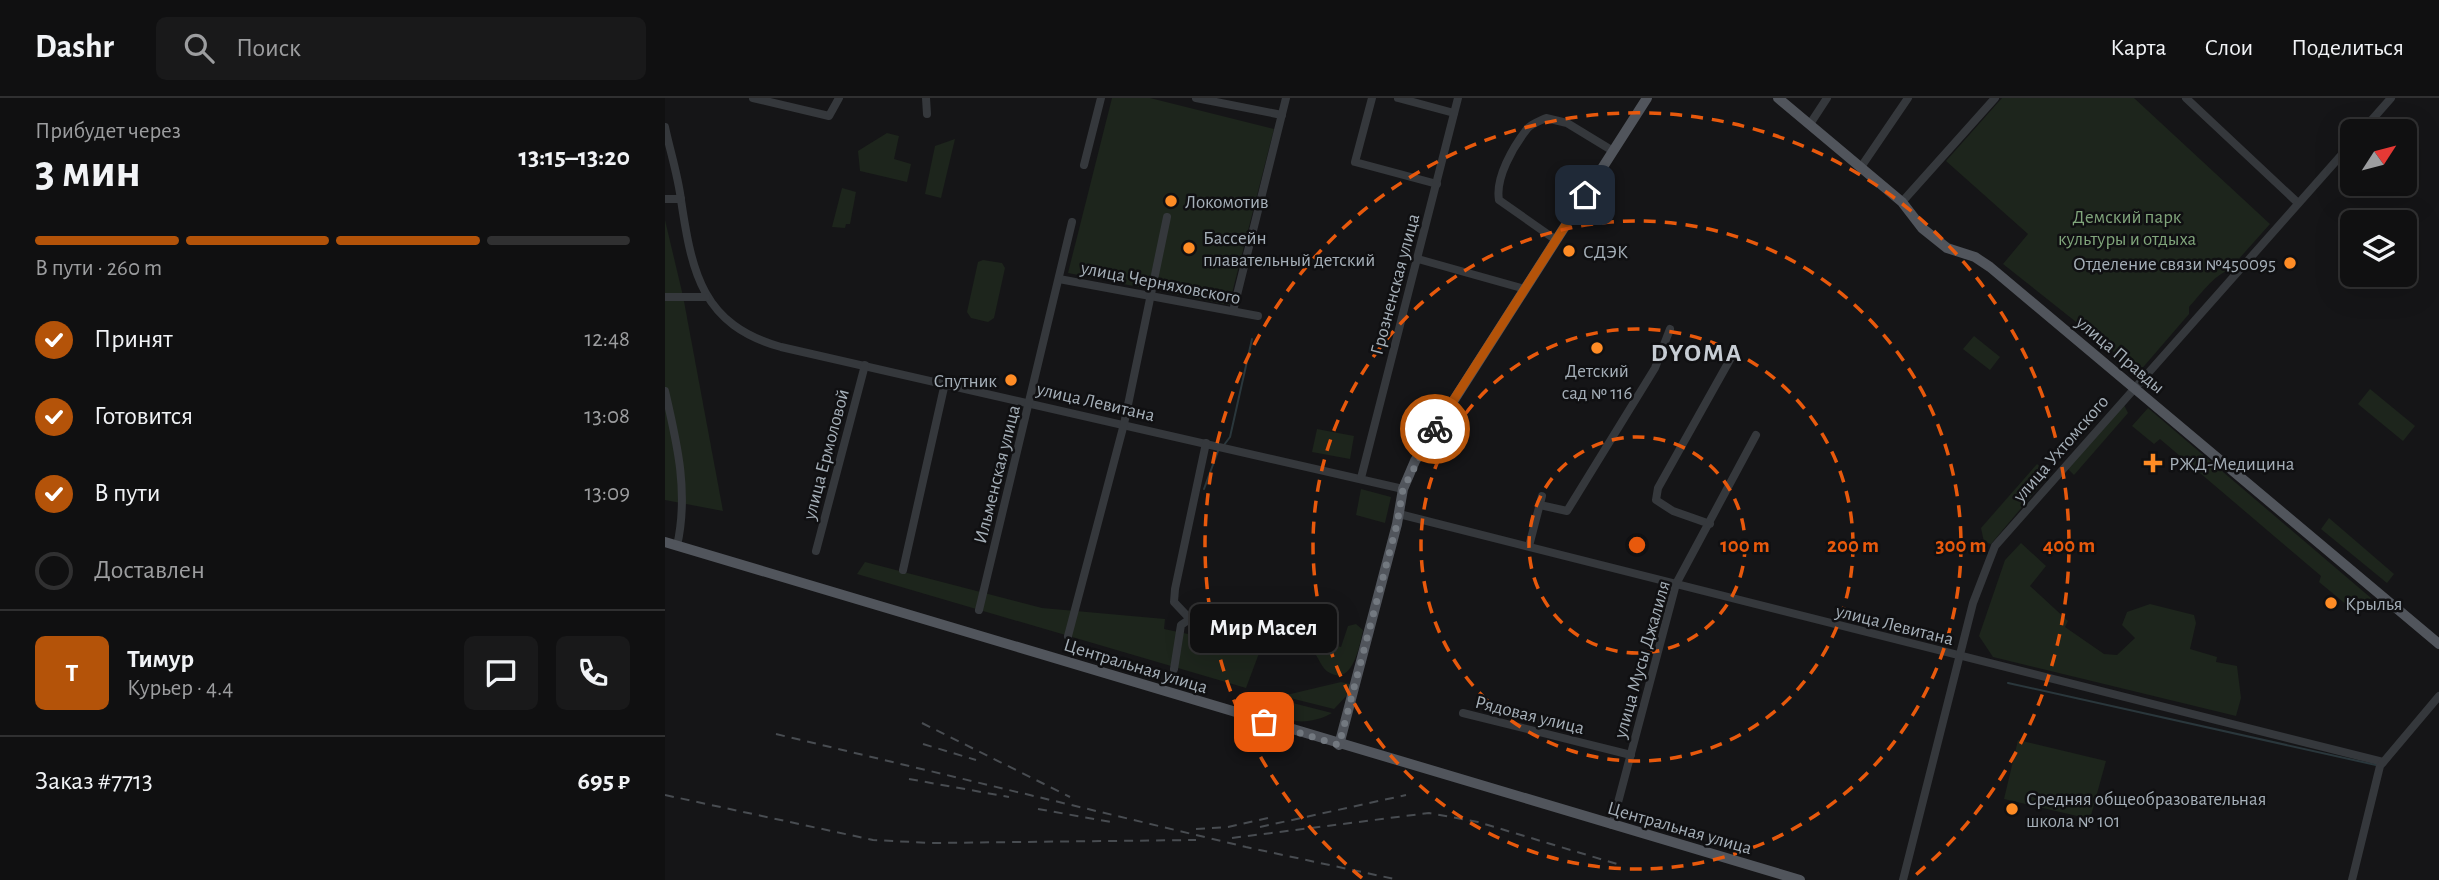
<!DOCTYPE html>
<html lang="ru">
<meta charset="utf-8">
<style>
:root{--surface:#101011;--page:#19191a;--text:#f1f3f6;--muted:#9c9d9f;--line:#303031;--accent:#b45309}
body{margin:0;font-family:"Alegreya Sans",sans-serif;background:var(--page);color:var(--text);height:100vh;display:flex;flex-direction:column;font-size:26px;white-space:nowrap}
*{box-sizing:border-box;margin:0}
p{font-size:23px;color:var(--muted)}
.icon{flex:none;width:38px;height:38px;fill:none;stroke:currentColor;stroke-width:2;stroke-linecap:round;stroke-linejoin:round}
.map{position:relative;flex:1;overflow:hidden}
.panel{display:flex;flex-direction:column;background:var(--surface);width:665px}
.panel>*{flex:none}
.needle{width:46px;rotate:54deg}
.tools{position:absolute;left:1675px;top:21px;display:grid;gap:14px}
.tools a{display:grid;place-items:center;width:77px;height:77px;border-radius:10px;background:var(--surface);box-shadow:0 7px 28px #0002,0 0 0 2px var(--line);font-size:35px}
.pin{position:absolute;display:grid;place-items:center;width:60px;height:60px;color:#fff;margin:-30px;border-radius:14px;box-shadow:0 4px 10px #0006}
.courier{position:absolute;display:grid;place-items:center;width:70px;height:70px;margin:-35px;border:5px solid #b45309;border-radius:50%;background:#fff;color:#222;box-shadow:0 2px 9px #0007}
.bubble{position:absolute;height:49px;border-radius:10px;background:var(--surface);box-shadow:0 7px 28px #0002,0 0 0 2px var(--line);font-size:23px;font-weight:600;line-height:49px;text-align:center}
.overview em{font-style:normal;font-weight:600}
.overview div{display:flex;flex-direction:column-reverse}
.overview{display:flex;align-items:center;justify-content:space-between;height:119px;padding:0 35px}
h1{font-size:46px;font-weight:600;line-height:52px}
.bar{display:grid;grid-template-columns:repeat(4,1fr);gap:10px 7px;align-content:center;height:84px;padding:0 35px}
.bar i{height:9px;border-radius:5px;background:var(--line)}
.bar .current{background:var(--accent)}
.bar p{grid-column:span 4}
.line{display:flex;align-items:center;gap:18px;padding:0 35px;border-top:2px solid var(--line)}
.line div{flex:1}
.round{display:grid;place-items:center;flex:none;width:74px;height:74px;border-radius:10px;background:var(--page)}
ol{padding:0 35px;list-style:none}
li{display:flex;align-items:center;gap:21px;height:77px}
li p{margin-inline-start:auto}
li .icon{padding:7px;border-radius:50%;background:var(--accent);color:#fff;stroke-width:4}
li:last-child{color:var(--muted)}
li i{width:38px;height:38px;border:4px solid var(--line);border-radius:50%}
header{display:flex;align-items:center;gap:42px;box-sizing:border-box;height:98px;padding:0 35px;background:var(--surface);border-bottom:2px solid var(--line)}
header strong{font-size:33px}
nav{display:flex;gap:38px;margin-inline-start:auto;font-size:24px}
.search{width:490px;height:63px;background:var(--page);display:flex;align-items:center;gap:18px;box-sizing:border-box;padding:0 24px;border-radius:10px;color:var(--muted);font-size:26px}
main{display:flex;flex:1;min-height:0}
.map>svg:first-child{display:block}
.green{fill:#1d251c}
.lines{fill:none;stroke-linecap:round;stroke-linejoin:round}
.stream{stroke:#2a373c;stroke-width:2}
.minor{stroke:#35383c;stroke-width:8}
.major{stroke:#51555c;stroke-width:10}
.rail{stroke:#484c51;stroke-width:2;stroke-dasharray:9 7;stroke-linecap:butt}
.done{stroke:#737980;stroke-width:7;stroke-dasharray:0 12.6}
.route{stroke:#b45309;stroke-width:9}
.ring{fill:none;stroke:#e8590c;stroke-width:3.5;stroke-dasharray:12 9}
.poi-dot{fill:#ff8c25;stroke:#101012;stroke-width:2.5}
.labels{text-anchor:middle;stroke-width:5;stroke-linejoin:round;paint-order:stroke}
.poi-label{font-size:19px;fill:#a5afb8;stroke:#101012;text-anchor:start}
.park-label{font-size:19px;fill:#80a57b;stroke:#101012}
.street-label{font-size:19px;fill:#a5afb8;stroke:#101012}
.district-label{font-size:26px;font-weight:bold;letter-spacing:2px;fill:#c7cdd4;stroke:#101012}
.centre{fill:#e8590c;stroke:#101012;stroke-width:3.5}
.ring-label{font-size:21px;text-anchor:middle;font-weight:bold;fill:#e8590c;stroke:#101012;stroke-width:5;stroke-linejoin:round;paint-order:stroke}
</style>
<header>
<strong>Dashr</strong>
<div class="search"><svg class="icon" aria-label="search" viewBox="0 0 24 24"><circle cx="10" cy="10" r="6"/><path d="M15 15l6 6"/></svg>Поиск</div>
<nav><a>Карта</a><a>Слои</a><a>Поделиться</a></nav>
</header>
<main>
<section class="panel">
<div class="overview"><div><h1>3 мин</h1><p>Прибудет через</p></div><em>13:15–13:20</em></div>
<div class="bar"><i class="current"></i><i class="current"></i><i class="current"></i><i></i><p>В пути · 260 m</p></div>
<ol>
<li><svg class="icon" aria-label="check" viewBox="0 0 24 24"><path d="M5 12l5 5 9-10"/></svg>Принят<p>12:48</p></li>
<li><svg class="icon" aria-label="check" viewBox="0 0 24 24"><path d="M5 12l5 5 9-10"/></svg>Готовится<p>13:08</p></li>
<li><svg class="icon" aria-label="check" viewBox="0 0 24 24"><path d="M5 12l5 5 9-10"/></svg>В пути<p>13:09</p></li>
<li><i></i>Доставлен</li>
</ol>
<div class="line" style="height:126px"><b class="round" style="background:var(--accent);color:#fff">Т</b><div><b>Тимур</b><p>Курьер · 4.4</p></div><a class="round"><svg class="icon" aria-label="chat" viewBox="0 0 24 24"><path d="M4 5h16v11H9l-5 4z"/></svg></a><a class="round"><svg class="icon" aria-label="phone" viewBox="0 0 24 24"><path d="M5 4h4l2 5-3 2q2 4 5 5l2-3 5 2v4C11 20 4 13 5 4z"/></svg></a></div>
<div class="line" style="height:91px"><div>Заказ #7713</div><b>695 ₽</b></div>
</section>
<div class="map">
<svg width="1774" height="782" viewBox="0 0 1774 782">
<rect width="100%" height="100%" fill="#151517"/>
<!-- green -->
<g class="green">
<path d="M447 0H485L609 31 564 207 403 175Z"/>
<path d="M1337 0H1469L1605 126 1564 172C1548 178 1536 196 1524 209V216L1474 274 1338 166 1363 136 1281 63Z"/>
<path d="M222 35 234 38 229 61 246 66 242 84 195 73 193 53Z"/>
<path d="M290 41 276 100 260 96 270 48Z"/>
<path d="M177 90 191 94 185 126H181L180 130 167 129Z"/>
<path d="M0 122 18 198 58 413 0 402Z"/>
<path d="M318 162 337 165 340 170 329 220 323 224 306 220 302 214 313 164Z"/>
<path d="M1309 238 1335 259 1325 272 1298 251Z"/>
<path d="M1705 291 1750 328 1738 343 1693 306Z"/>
<path d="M1458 305 1463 315 1409 377 1402 370Z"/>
<path d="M1483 310 1706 500 1694 517 1654 484 1656 478 1495 341 1489 346 1467 328Z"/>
<path d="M652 331 689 338 685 361 647 354Z"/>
<path d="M1372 366 1384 377 1326 446 1319 444 1316 430Z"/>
<path d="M696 391 726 399 720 425 691 417Z"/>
<path d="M1664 420 1729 476 1722 485 1656 431Z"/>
<path d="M1356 445 1381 468 1365 488 1403 523 1400 529 1439 556 1452 557 1470 540 1457 527 1462 514 1485 506 1529 517 1531 525 1525 551 1552 559 1551 564 1572 568 1576 600 1571 618 1328 559 1314 538 1340 462Z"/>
<path d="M200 464 377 510 500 521 499 531 528 537 530 513 597 530 604 528 676 549 683 528 691 526 698 532C695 546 688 588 665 575 656 571 654 559 648 553L599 542 581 590 192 476Z"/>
<path d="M676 584 685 586 686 593 669 611 617 598Z"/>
<path d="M613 601 616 602 667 615C650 625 624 628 609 613Z"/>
<path d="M1353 642 1441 663 1425 721 1339 701Z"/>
</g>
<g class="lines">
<!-- stream -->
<g class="stream">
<path d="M559 347 565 339 587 241"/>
<path d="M539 391 553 353"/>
<path d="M1343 585 1711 667"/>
</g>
<!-- minor -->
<g class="minor">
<path d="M88 0 164 18 174 0"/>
<path d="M261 0 262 16"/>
<path d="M531 0 617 17"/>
<path d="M707 0 690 64 772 86"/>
<path d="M733 0 789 15"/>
<path d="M1521 0 1633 105"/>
<path d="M1145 26 1162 0"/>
<path d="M0 29C5 53 13 77 16 102 27 175 37 227 116 249L738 391"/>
<path d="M1697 33 1726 0"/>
<path d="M419 67 436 0"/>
<path d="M1196 69 1243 0"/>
<path d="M0 101H16"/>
<path d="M1237 104 1330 0"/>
<path d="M891 142 834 102C830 80 848 49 862 31 866 26 875 23 881 20L902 25 948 53"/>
<path d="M753 161 860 191"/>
<path d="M394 181 593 218"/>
<path d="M0 199H41"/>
<path d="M568 213 621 0"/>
<path d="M0 293C12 345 24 394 12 448"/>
<path d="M696 380 793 0"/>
<path d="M875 407 902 413 990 270 1005 231"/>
<path d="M734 416 1718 664"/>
<path d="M1045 426 1008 413 991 402 993 390 1067 258"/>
<path d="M864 448 877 398"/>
<path d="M151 453 200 267"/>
<path d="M238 472 280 285"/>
<path d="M314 512 407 124"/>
<path d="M403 538 459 326 502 119"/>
<path d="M509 571 516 527 525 521 509 504 510 491 541 345"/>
<path d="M798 615 966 657"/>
<path d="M947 727 1011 486 1091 337"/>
<path d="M1238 782 1308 505 1330 448 1687 45"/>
<path d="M1687 782 1715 668 1774 598"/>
</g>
<!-- major -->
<g class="major">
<path d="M1113 0 1237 104 1257 130 1282 150 1310 159 1325 169 1774 546"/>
<path d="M0 444 1135 782"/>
<path d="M674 647 732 426 738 391 750 363 982 0"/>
</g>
<!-- rail -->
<g class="rail">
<path d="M257 625 405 699"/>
<path d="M111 636 581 749 734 782"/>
<path d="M258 646 311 662"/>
<path d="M244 681 344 699"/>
<path d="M0 697 208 742 266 745 531 742"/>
<path d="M373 711 446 724"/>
<path d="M595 729 741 697"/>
<path d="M531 731 563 729 603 720"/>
<path d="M567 740 764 715 813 724 952 766"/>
</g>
</g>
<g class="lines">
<!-- done -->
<path class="done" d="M599 624 674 647 732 426 738 391 770 331"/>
<!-- route -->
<path class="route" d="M770 331 920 97"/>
</g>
<!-- distance rings -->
<g class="ring">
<circle cx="972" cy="447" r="108"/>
<circle cx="972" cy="447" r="216"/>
<circle cx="972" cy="447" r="324"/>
<path d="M697 780A432 432 0 1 1 1247 780"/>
</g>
<!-- markers -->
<g class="poi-dot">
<circle cx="506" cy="103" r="7"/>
<circle cx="524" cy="150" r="7"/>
<circle cx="904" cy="153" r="7"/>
<circle cx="1625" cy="165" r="7"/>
<circle cx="932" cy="250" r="7"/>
<circle cx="346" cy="282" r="7"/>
<path d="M1484.5 354.5h7v7h7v7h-7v7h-7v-7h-7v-7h7z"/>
<circle cx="1666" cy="505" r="7"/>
<circle cx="1347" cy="711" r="7"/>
</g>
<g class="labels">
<!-- poi labels -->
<g class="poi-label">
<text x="520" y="110">Локомотив</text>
<text x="538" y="146">Бассейн<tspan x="538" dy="22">плавательный детский</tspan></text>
<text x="918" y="160">СДЭК</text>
<text x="1611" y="172" text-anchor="end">Отделение связи №450095</text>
<text x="932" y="279" text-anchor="middle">Детский<tspan x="932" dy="22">сад № 116</tspan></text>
<text x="332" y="289" text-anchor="end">Спутник</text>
<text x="1504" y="372">РЖД-Медицина</text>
<text x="1680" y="512">Крылья</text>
<text x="1361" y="707">Средняя общеобразовательная<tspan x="1361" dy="22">школа № 101</tspan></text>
</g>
<!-- park labels -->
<g class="park-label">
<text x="1462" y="125">Демский парк<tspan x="1462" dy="22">культуры и отдыха</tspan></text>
</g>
<!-- street labels -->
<g class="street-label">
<text transform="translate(496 184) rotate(11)" y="7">улица Черняховского</text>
<text transform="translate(729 186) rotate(-75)" y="7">Грозненская улица</text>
<text transform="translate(1456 256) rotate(40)" y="7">улица Правды</text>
<text transform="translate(431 303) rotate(13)" y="7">улица Левитана</text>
<text transform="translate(1395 350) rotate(-49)" y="7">улица Ухтомского</text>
<text transform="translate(160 356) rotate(-75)" y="7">улица Ермоловой</text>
<text transform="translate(331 376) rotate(-76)" y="7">Ильменская улица</text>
<text transform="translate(1230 526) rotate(14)" y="7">улица Левитана</text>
<text transform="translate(976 561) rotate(-74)" y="7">улица Мусы Джалиля</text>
<text transform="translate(471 567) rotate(17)" y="7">Центральная улица</text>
<text transform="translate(865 616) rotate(14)" y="7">Рядовая улица</text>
<text transform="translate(1015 729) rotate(16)" y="7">Центральная улица</text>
</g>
<!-- district labels -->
<g class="district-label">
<text x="1032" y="263">DYOMA</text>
</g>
</g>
<circle cx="972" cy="447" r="10" class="centre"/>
<g class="ring-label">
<text x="1080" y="454">100 m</text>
<text x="1188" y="454">200 m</text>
<text x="1296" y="454">300 m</text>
<text x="1404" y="454">400 m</text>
</g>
</svg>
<div class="tools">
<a><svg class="needle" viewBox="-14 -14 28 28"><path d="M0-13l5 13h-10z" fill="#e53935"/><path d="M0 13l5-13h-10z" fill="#9c9d9f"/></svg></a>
<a><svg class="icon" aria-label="layers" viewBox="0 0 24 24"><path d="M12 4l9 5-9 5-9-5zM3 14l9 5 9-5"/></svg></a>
</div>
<div class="pin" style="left:599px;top:624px;background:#ea580c"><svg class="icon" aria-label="bag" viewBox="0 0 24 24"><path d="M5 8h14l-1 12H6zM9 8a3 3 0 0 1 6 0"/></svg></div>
<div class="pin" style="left:920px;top:97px;background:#1f2937"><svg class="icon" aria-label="home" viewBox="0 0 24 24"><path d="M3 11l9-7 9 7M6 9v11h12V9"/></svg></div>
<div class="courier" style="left:770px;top:331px"><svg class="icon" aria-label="bike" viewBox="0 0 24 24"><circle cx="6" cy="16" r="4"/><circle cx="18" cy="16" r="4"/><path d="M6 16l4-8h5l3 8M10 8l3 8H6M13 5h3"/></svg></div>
<div class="bubble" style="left:525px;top:506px;width:147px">Мир Масел</div>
</div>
</main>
